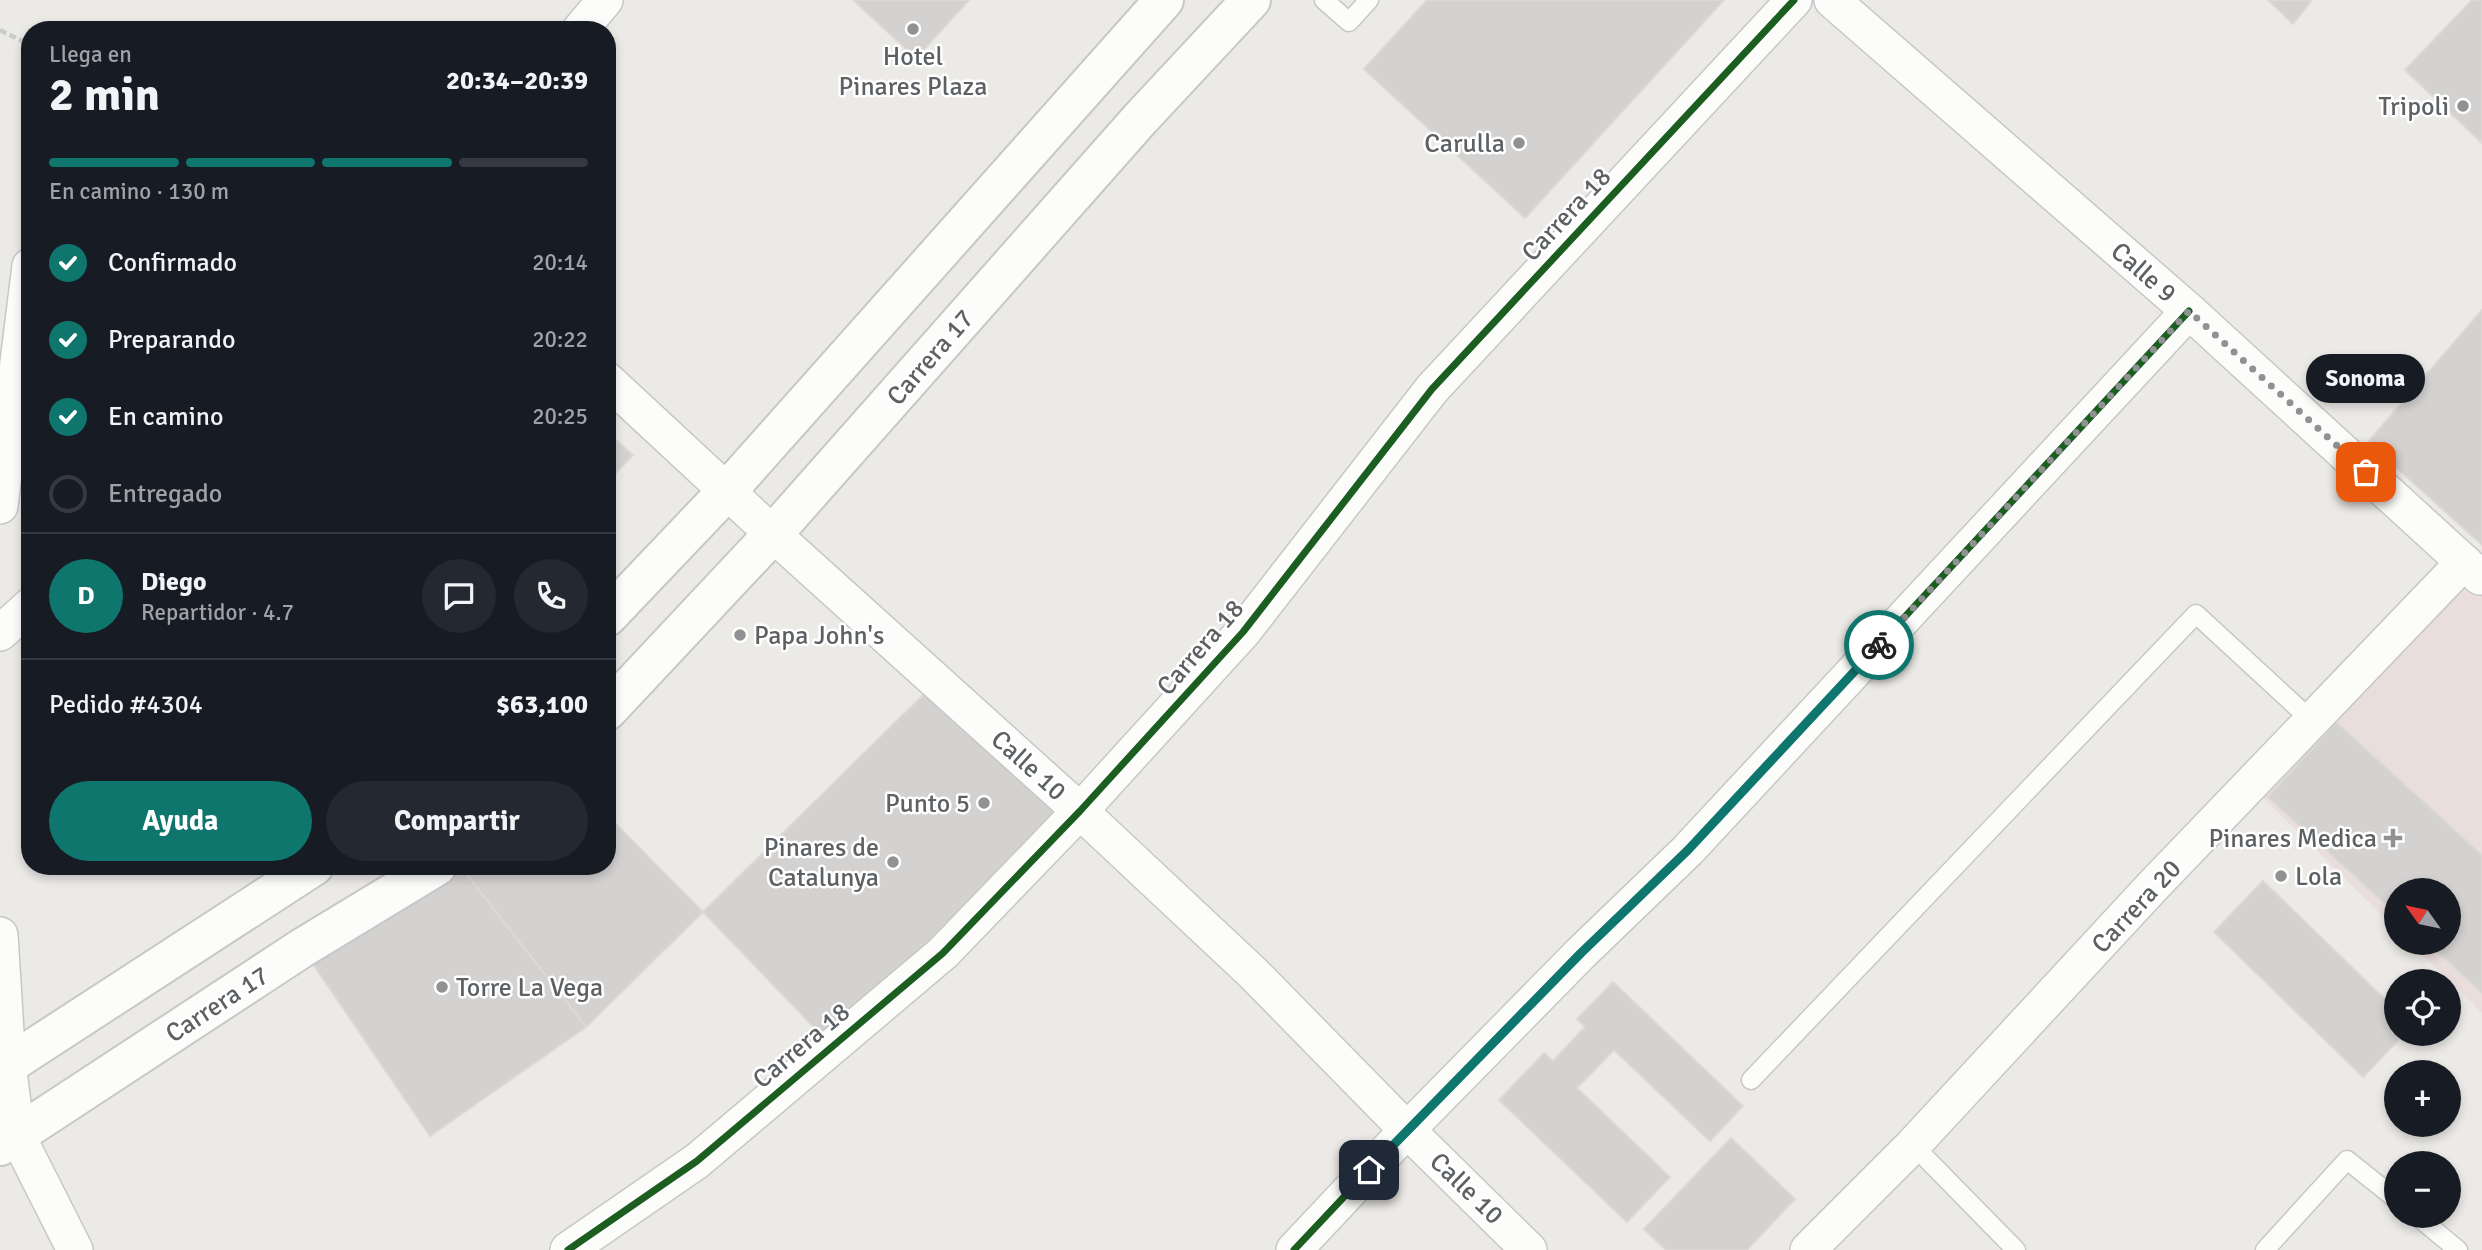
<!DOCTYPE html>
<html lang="es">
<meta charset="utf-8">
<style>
:root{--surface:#171b24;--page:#242831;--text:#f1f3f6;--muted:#9ea1a6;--line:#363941;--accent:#0f766e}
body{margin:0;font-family:Signika,sans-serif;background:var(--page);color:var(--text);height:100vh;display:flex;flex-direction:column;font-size:26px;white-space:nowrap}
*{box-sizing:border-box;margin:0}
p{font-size:23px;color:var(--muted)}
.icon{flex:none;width:38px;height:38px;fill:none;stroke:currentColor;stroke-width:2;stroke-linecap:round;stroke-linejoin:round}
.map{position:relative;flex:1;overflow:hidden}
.sheet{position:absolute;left:21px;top:21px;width:595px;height:854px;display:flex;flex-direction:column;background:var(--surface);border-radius:28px;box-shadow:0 4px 10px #0003}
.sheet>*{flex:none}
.needle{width:46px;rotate:303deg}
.tools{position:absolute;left:2384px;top:878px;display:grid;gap:14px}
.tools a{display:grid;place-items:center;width:77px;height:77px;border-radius:50%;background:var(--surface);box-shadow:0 4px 10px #0003;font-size:35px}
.pin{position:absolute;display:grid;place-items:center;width:60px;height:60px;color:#fff;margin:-30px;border-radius:14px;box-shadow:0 4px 10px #0006}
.courier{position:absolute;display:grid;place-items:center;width:70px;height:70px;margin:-35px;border:5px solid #0f766e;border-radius:50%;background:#fff;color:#222;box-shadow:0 2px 9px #0007}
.bubble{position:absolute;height:49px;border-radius:24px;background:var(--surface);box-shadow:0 4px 10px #0003;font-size:23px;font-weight:700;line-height:49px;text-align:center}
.summary em{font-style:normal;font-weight:700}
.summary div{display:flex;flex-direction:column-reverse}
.summary{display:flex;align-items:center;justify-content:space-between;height:119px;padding:0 28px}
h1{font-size:46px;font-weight:700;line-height:52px}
.bar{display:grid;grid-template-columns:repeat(4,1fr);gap:10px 7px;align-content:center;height:84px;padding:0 28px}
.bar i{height:9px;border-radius:5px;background:var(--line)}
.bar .active{background:var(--accent)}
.bar p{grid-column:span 4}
.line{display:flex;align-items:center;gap:18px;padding:0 28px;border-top:2px solid var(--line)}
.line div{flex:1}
.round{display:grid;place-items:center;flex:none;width:74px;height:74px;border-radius:37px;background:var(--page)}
ol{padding:0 28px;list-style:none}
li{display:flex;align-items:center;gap:21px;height:77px}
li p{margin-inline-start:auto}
li .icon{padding:7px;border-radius:50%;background:var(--accent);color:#fff;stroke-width:4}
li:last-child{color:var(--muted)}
li i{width:38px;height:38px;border:4px solid var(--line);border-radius:50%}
.button{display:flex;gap:14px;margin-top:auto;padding:14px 28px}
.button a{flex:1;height:80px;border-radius:42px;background:var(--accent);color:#fff;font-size:28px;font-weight:700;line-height:80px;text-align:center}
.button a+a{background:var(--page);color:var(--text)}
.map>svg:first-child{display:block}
.medical{fill:#eadedd}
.building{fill:#d4d2d0;stroke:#dbd9d6;stroke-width:2}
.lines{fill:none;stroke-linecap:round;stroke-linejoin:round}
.service-casing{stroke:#c8c7c7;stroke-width:21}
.minor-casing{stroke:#c8c7c7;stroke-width:38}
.secondary-casing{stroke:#c7c7c8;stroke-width:42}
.path{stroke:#c7cbc9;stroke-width:4.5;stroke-dasharray:7 3.5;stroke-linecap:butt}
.service{stroke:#fcfcfb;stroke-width:18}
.minor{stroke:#fcfcfb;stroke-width:35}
.secondary{stroke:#fcfcfb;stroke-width:38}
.cycleway-casing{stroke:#fff;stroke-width:11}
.cycleway{stroke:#1b5e20;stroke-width:7}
.done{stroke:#8f9192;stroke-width:7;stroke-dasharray:0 12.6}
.route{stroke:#0f766e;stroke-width:9}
.poi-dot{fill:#8f9192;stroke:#fff;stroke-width:2.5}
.labels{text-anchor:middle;stroke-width:5;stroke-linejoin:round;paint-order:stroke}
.poi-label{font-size:26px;fill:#5d6164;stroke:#fff;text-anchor:end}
.street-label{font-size:26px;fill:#5d6164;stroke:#fff}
</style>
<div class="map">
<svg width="2482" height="1250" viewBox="0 0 2482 1250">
<rect width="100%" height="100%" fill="#eceae7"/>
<!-- medical -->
<path class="medical" d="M2464 562 2482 579V1013L2411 943H2448V891H2396V929L2250 785Z"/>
<!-- building -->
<g class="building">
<path d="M853 0H969L916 58Z"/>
<path d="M1427 0H1724L1525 218 1364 69Z"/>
<path d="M2268 0H2312L2293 24Z"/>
<path d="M2472 0H2482V143L2405 70Z"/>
<path d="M2482 310V545L2368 442Z"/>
<path d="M607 432 633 455 607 482Z"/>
<path d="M936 682 1080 811 832 1046 703 912Z"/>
<path d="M2336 722 2482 855V993L2428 943H2448V891H2396V914L2268 797Z"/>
<path d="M607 815 703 912 586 1027 460 866H607Z"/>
<path d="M437 866H460L586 1027 430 1136 302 948Z"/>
<path d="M2263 881 2396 1010V1034H2404L2363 1077 2214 932Z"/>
<path d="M1613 982 1743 1106 1710 1141 1614 1050 1577 1088 1670 1177 1627 1222 1499 1100 1544 1053 1553 1061 1585 1027 1577 1019Z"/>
<path d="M1731 1138 1795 1199 1747 1250H1666L1644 1229Z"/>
</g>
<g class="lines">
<defs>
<g id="service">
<path d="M1324 0 1349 22 1369 0"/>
<path d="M1751 1080 2196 614 2311 720"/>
<path d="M1913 1145 2016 1250"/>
<path d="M2417 1216 2458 1250"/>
<path d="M2265 1250 2347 1160 2396 1199"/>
</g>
<g id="minor">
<path d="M1832 0 2189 311 2480 577"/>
<path d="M580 30 605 0"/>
<path d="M607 380 773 534 1080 811 1253 973 1407 1130 1529 1250"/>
<path d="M0 506 30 266"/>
<path d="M0 633 30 606"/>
<path d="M0 935 8 1064 17 1135 75 1250"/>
<path d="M568 1250 697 1161 943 953 1080 811 1243 632 1432 389 1794 0"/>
<path d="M1294 1250 1407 1130 1581 953 1688 850 2189 311"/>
<path d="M1808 1250 1913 1145 2152 887 2464 562"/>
</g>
<g id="secondary">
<path d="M607 617 727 491 1164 0"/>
<path d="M607 711 773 534 1140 119 1251 0"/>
<path d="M0 1070 314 866"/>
<path d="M0 1146 302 948 437 866"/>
</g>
</defs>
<!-- service casing -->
<use href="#service" class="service-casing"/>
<!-- minor casing -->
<use href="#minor" class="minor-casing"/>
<!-- secondary casing -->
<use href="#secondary" class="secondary-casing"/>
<!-- path -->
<path class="path" d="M0 30 28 44 30 47"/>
<!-- service -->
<use href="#service" class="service"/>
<!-- minor -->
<use href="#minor" class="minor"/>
<!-- secondary -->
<use href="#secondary" class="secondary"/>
<defs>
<g id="cycleway">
<path d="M568 1250 697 1161 943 953 1080 811 1243 632 1432 389 1794 0"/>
<path d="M1294 1250 1407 1130 1581 953 1688 850 2189 311"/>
</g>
</defs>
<!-- cycleway casing -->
<use href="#cycleway" class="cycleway-casing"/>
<!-- cycleway -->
<use href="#cycleway" class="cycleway"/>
</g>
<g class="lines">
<!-- done -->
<path class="done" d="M1879 645 2189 311 2366 472"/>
<!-- route -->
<path class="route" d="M1369 1170 1581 953 1688 850 1879 645"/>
</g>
<!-- markers -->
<g class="poi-dot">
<circle cx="913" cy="29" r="7"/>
<circle cx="2463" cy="106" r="7"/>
<circle cx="1519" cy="143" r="7"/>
<circle cx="740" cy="635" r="7"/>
<circle cx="984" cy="803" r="7"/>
<path d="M2389.5 827.5h7v7h7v7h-7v7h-7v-7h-7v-7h7z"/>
<circle cx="893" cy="862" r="7"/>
<circle cx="2281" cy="876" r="7"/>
<circle cx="442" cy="987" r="7"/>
</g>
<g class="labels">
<!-- poi labels -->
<g class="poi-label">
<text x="913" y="65" text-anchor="middle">Hotel<tspan x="913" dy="30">Pinares Plaza</tspan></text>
<text x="2449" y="115">Tripoli</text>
<text x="1505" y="152">Carulla</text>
<text x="754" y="644" text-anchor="start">Papa John's</text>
<text x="970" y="812">Punto 5</text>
<text x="2377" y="847">Pinares Medica</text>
<text x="879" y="856">Pinares de<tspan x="879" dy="30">Catalunya</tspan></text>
<text x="2295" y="885" text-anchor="start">Lola</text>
<text x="456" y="996" text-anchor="start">Torre La Vega</text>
</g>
<!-- street labels -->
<g class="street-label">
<text transform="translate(1566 214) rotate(-47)" y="9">Carrera 18</text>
<text transform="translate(2144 272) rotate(41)" y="9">Calle 9</text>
<text transform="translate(930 357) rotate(-49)" y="9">Carrera 17</text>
<text transform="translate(1200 647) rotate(-49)" y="9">Carrera 18</text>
<text transform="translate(1029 765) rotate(42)" y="9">Calle 10</text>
<text transform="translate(2136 906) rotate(-47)" y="9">Carrera 20</text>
<text transform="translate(217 1004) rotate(-33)" y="9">Carrera 17</text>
<text transform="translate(801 1045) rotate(-40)" y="9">Carrera 18</text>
<text transform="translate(1467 1188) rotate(44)" y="9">Calle 10</text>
</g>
</g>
</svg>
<div class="tools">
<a><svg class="needle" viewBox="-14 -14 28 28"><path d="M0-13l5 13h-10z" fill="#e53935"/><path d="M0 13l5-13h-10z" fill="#9ea1a6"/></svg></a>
<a><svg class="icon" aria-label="locate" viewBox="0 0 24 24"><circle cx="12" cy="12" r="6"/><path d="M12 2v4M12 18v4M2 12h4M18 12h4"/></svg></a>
<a>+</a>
<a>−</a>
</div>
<div class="pin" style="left:2366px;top:472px;background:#ea580c"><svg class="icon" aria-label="bag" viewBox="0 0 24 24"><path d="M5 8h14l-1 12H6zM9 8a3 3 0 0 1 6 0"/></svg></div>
<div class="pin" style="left:1369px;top:1170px;background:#1f2937"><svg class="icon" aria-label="home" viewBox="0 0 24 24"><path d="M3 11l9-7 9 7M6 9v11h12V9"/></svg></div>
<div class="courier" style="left:1879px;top:645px"><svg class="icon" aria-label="bike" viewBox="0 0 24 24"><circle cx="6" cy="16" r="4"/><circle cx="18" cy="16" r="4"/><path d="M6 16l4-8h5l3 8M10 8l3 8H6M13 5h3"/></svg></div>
<div class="bubble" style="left:2306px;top:354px;width:119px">Sonoma</div>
<section class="sheet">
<div class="summary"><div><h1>2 min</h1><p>Llega en</p></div><em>20:34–20:39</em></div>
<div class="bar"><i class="active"></i><i class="active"></i><i class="active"></i><i></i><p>En camino · 130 m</p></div>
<ol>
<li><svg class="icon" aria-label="check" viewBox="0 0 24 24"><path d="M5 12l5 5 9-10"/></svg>Confirmado<p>20:14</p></li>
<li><svg class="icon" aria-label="check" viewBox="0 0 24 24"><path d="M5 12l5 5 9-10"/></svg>Preparando<p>20:22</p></li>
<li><svg class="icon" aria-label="check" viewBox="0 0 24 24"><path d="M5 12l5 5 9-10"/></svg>En camino<p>20:25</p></li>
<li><i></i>Entregado</li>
</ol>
<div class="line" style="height:126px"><b class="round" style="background:var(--accent);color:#fff">D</b><div><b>Diego</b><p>Repartidor · 4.7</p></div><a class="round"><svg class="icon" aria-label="chat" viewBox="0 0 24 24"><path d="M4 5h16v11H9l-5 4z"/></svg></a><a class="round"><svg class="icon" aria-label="phone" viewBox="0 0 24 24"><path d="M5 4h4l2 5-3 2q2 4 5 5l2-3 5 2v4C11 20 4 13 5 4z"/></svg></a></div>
<div class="line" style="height:91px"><div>Pedido #4304</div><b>$63,100</b></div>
<div class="button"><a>Ayuda</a><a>Compartir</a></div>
</section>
</div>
